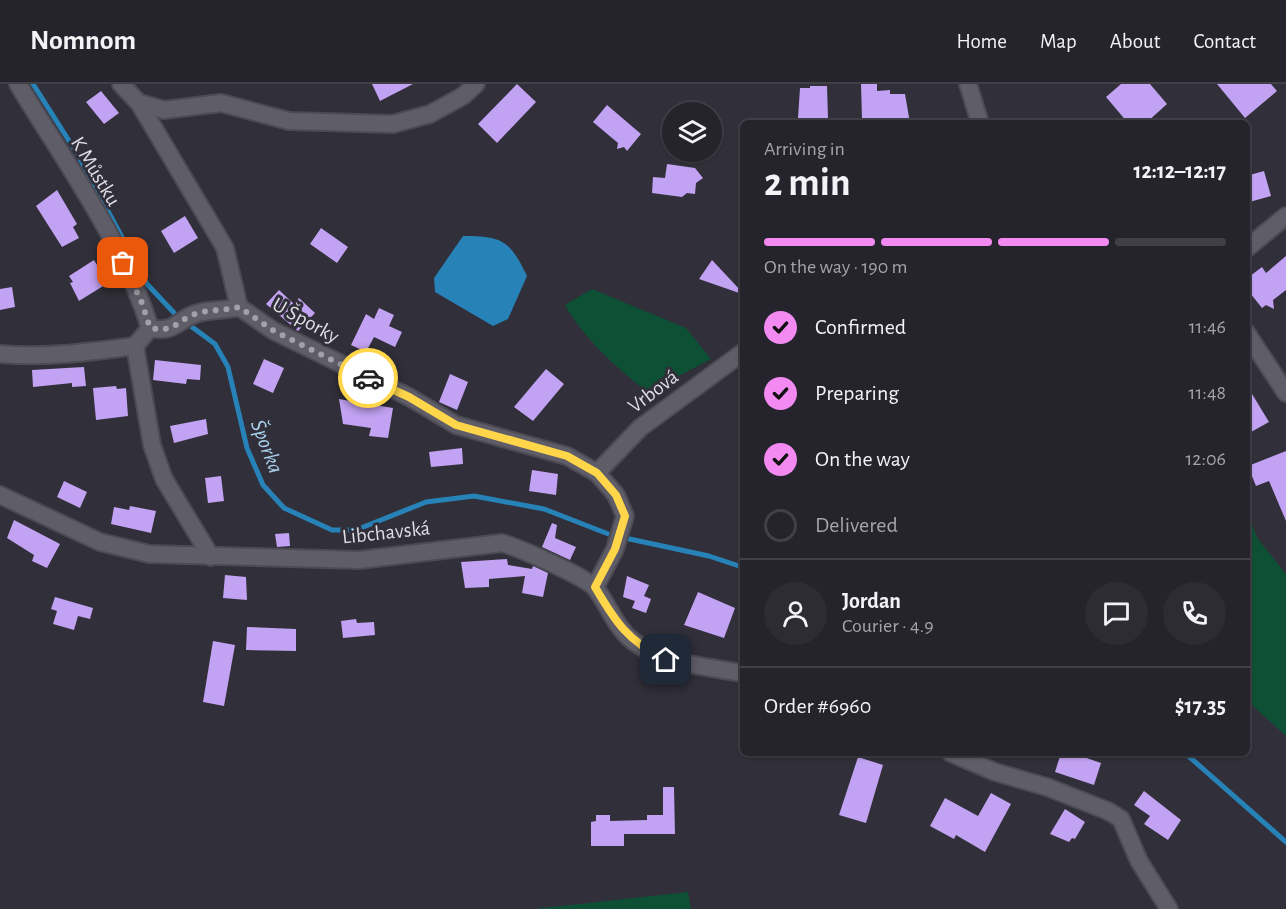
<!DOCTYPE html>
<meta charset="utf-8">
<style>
:root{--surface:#25232b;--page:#2d2b33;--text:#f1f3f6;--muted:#a3a4a9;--line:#424047;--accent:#f38af1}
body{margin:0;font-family:"Alegreya Sans",sans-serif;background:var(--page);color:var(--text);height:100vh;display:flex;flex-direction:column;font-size:22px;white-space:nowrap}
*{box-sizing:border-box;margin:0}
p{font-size:20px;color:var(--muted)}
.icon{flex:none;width:33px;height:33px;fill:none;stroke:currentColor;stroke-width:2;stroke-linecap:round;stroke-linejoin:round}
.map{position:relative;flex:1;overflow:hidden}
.sheet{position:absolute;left:740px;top:36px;width:510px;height:636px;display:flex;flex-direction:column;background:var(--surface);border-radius:9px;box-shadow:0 2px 4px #0004,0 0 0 2px var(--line)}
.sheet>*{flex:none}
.controls{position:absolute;left:662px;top:18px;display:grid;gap:12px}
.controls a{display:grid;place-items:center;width:60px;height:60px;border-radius:50%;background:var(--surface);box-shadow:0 2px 4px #0004,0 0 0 2px var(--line);font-size:30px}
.pin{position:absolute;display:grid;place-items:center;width:51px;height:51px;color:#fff;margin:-26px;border-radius:12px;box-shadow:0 3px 9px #0006}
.courier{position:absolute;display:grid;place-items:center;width:60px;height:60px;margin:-30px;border:4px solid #ffd54a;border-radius:50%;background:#fff;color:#222;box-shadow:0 2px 8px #0007}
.head em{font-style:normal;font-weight:700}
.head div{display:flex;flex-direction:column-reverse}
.head{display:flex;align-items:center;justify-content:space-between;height:102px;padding:0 24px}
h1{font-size:39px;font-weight:700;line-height:45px}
.bar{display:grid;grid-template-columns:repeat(4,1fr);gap:9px 6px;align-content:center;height:72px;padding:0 24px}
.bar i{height:8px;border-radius:4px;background:var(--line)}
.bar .on{background:var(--accent)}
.bar p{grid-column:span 4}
.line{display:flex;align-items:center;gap:15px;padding:0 24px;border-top:2px solid var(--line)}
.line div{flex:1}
.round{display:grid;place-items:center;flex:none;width:63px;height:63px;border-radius:32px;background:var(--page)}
ol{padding:0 24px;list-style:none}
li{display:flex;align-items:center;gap:18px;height:66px}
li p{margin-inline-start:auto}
li .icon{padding:6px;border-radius:50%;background:var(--accent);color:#111;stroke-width:4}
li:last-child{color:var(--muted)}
li i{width:33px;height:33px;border:3px solid var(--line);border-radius:50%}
header{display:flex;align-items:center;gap:36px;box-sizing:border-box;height:84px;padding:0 30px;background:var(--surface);border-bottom:2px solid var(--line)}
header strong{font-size:28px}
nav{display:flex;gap:33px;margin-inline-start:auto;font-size:21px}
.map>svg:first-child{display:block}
.green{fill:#0d5036}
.water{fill:#2782b7}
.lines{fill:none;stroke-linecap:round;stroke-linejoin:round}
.stream{stroke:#2782b7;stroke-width:5}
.building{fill:#c2a2f2}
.minor-casing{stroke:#4c4a53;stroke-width:20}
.minor{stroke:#5f5d68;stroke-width:16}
.done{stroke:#a2a0a8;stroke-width:6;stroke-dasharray:0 10.8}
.route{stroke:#ffd54a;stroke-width:8}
.labels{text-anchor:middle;stroke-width:6;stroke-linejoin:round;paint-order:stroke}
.street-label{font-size:21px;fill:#dfdde4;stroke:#312f39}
.water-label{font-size:22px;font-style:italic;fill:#aad2ef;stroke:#312f39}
</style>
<header>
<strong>Nomnom</strong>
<nav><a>Home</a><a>Map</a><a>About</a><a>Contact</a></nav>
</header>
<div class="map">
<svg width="1286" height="825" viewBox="0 0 1286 825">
<rect width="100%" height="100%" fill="#312f39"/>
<!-- green -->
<g class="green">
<path d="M592 205 686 244 711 275 658 303 645 306C615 283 583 253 565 221Z"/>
<path d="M1247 429 1258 455 1286 490V652L1252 621 1247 611Z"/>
<path d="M688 808 691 825H534Z"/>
</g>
<!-- water -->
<path class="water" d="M463 152C503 152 510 157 527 192L508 235 493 242 435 208 434 194Z"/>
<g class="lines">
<!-- stream -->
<g class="stream">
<path d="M33 0 78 71 147 200 176 231 215 260 228 283 247 364 263 401 284 424 332 446H356L426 418 474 412 544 425 611 451 709 472 742 483"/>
<path d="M1185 669 1286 758"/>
</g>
</g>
<!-- building -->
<g class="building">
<path d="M372 0H413L380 17Z"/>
<path d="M517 0 536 18 497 59 478 40Z"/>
<path d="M861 0H877V7L890 6V10H905L910 39H890V34L862 35Z"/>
<path d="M1121 0H1150L1167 20 1146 39H1128L1106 13Z"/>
<path d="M1217 0H1271L1277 7 1245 34Z"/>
<path d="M810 2H827L828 34H798L800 4H810Z"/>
<path d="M101 7 119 29 104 40 86 18Z"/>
<path d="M607 21 641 50 627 67 624 63 617 65 618 59 593 38Z"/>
<path d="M667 80 695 84 703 94 696 99 695 110 687 109 682 113 652 109 653 93 665 94Z"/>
<path d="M1264 87 1271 112 1246 119V92Z"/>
<path d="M57 106 77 140 73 143 79 154 62 163 36 122Z"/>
<path d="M185 132 198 154 174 169 161 147Z"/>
<path d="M321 144 348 163 337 179 310 160Z"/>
<path d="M1286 172V206L1273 216 1274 225 1266 221 1262 224 1246 204V195L1262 183 1266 189Z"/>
<path d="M94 176 108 199 79 217 70 199 73 198 69 192Z"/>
<path d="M712 176 742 208V210L699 195Z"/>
<path d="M12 203 15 223 0 226V205Z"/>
<path d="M279 206 294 220 299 214 315 229 298 247 266 220Z"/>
<path d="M379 224 394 231 389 242 402 248 395 263 374 253 366 268 351 261 366 230 374 235Z"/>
<path d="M264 275 284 284 273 309 253 300Z"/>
<path d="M155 276 201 281 200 296 187 295 186 300 153 296Z"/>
<path d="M84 283 86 302 72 303V299L33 303 32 286Z"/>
<path d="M546 285 564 300 533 337 514 323Z"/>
<path d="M450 290 468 298 457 326 439 318Z"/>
<path d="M1246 300 1269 338 1251 348 1246 341Z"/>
<path d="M116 302 117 305 126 304 128 332 96 336 93 304Z"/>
<path d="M339 315 393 324 388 354 369 352 371 344 343 340Z"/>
<path d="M206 335 208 350 174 359 170 342Z"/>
<path d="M462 364 463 380 431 383 429 368Z"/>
<path d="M1286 367V437L1269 397 1256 402 1248 382Z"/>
<path d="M532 386 558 390 556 411 529 407Z"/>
<path d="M221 392 224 417 208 419 205 394Z"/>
<path d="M64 397 87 408 80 424 57 413Z"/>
<path d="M130 422 156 427 151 449 111 440 114 423 129 426Z"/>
<path d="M14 436 60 460 47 484 32 477 34 471 7 454Z"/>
<path d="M552 439 557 441 555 454 576 463 570 476 542 463Z"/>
<path d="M289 449 290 462 277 463 275 450Z"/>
<path d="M507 475 508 481 532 485 533 482 548 489 543 513 522 509 525 492 489 495V503L465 504 461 478Z"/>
<path d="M225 491 246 493 247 516 223 514Z"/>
<path d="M627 492 649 501 644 512 651 515 646 529 632 524 635 517 623 513Z"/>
<path d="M698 508 735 524 724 554 684 541Z"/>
<path d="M55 513 93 524 90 535 78 532 74 546 53 540 57 527 51 525Z"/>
<path d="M356 535 357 539 374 538 375 551 343 554 341 537Z"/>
<path d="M247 543 296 545V567L246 566Z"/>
<path d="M213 557 235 561 224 622 203 618Z"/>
<path d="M1061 669H1072L1101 679 1094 701 1055 688Z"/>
<path d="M858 673 883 681 866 739 839 731Z"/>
<path d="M663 703H674L675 750H624V762H591V738L596 737V731H610V737L647 736V731H663Z"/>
<path d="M1144 707 1181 736 1168 756 1144 740 1150 732 1134 721Z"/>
<path d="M991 709 1011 720 985 768 956 751 954 755 930 742 945 714 978 732Z"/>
<path d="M1065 725 1085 738 1075 755 1072 754 1069 758 1050 750Z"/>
</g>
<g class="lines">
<defs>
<g id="minor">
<path d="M18 0C65 78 123 157 150 244L135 262 152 361 164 395 211 473"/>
<path d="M121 0 139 19 225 164 239 223 274 247 409 313 456 341 567 372 597 389 616 411 625 432 615 465 595 503"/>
<path d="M968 0 980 39"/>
<path d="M139 19 164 26 221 19 289 37 393 40 430 30 463 12 476 0"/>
<path d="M1246 165 1286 132"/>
<path d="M150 244C175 249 176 237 195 230 208 225 225 227 239 223"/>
<path d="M1246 248 1286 309"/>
<path d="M0 270C45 274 90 268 135 262"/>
<path d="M597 389 640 344 742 269"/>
<path d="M0 411 100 458 149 470 359 476 502 459C519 464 587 493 596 505 609 522 616 544 633 557 664 581 705 582 742 589"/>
<path d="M951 669 995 688 1047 703 1108 727 1121 735 1139 777 1169 825"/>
</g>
</defs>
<!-- minor casing -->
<use href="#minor" class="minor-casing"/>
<!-- minor -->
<use href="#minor" class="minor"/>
</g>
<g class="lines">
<!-- done -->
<path class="done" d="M123 179 142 219 150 244C175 249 176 237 195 230 208 225 225 227 239 223L274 247 368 294"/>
<!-- route -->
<path class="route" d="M368 294 409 313 456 341 567 372 597 389 616 411 625 432 615 465 595 503C616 539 628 557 666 576"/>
</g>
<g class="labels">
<!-- street labels -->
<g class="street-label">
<text transform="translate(96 87) rotate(59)" y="7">K Můstku</text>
<text transform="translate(306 236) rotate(29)" y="7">U Šporky</text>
<text transform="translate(653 307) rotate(-37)" y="7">Vrbová</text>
<text transform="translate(386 448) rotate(-6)" y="7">Libchavská</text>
</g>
<!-- water labels -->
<g class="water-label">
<text transform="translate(268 362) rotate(69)" y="8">Šporka</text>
</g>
</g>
</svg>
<div class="controls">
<a><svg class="icon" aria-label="layers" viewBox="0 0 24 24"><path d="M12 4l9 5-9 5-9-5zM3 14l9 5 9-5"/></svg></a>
</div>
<div class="pin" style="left:123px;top:179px;background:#ea580c"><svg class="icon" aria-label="bag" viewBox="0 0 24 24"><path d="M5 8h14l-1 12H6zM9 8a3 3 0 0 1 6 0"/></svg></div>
<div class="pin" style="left:666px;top:576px;background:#1f2937"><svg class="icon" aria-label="home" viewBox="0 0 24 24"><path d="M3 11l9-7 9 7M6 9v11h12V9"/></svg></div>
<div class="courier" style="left:368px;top:294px"><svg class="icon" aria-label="car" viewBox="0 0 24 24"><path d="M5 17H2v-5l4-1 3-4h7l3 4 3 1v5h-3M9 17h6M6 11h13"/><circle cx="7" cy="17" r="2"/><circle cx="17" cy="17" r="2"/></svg></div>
<section class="sheet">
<div class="head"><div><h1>2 min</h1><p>Arriving in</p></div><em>12:12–12:17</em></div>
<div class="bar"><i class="on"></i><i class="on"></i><i class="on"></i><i></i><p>On the way · 190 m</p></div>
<ol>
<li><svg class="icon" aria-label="check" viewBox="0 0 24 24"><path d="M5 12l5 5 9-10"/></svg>Confirmed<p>11:46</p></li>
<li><svg class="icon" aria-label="check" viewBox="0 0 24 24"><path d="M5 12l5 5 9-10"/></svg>Preparing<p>11:48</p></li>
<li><svg class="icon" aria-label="check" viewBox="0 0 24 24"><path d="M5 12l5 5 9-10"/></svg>On the way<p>12:06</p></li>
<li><i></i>Delivered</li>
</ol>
<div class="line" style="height:108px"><a class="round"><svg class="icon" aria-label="person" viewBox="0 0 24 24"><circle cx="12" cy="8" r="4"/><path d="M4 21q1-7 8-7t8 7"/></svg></a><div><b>Jordan</b><p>Courier · 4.9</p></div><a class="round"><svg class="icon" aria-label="chat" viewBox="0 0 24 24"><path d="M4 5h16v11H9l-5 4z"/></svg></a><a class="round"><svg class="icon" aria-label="phone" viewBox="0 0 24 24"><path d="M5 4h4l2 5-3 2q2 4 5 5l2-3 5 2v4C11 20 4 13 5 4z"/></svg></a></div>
<div class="line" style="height:78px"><div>Order #6960</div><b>$17.35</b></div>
</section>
</div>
